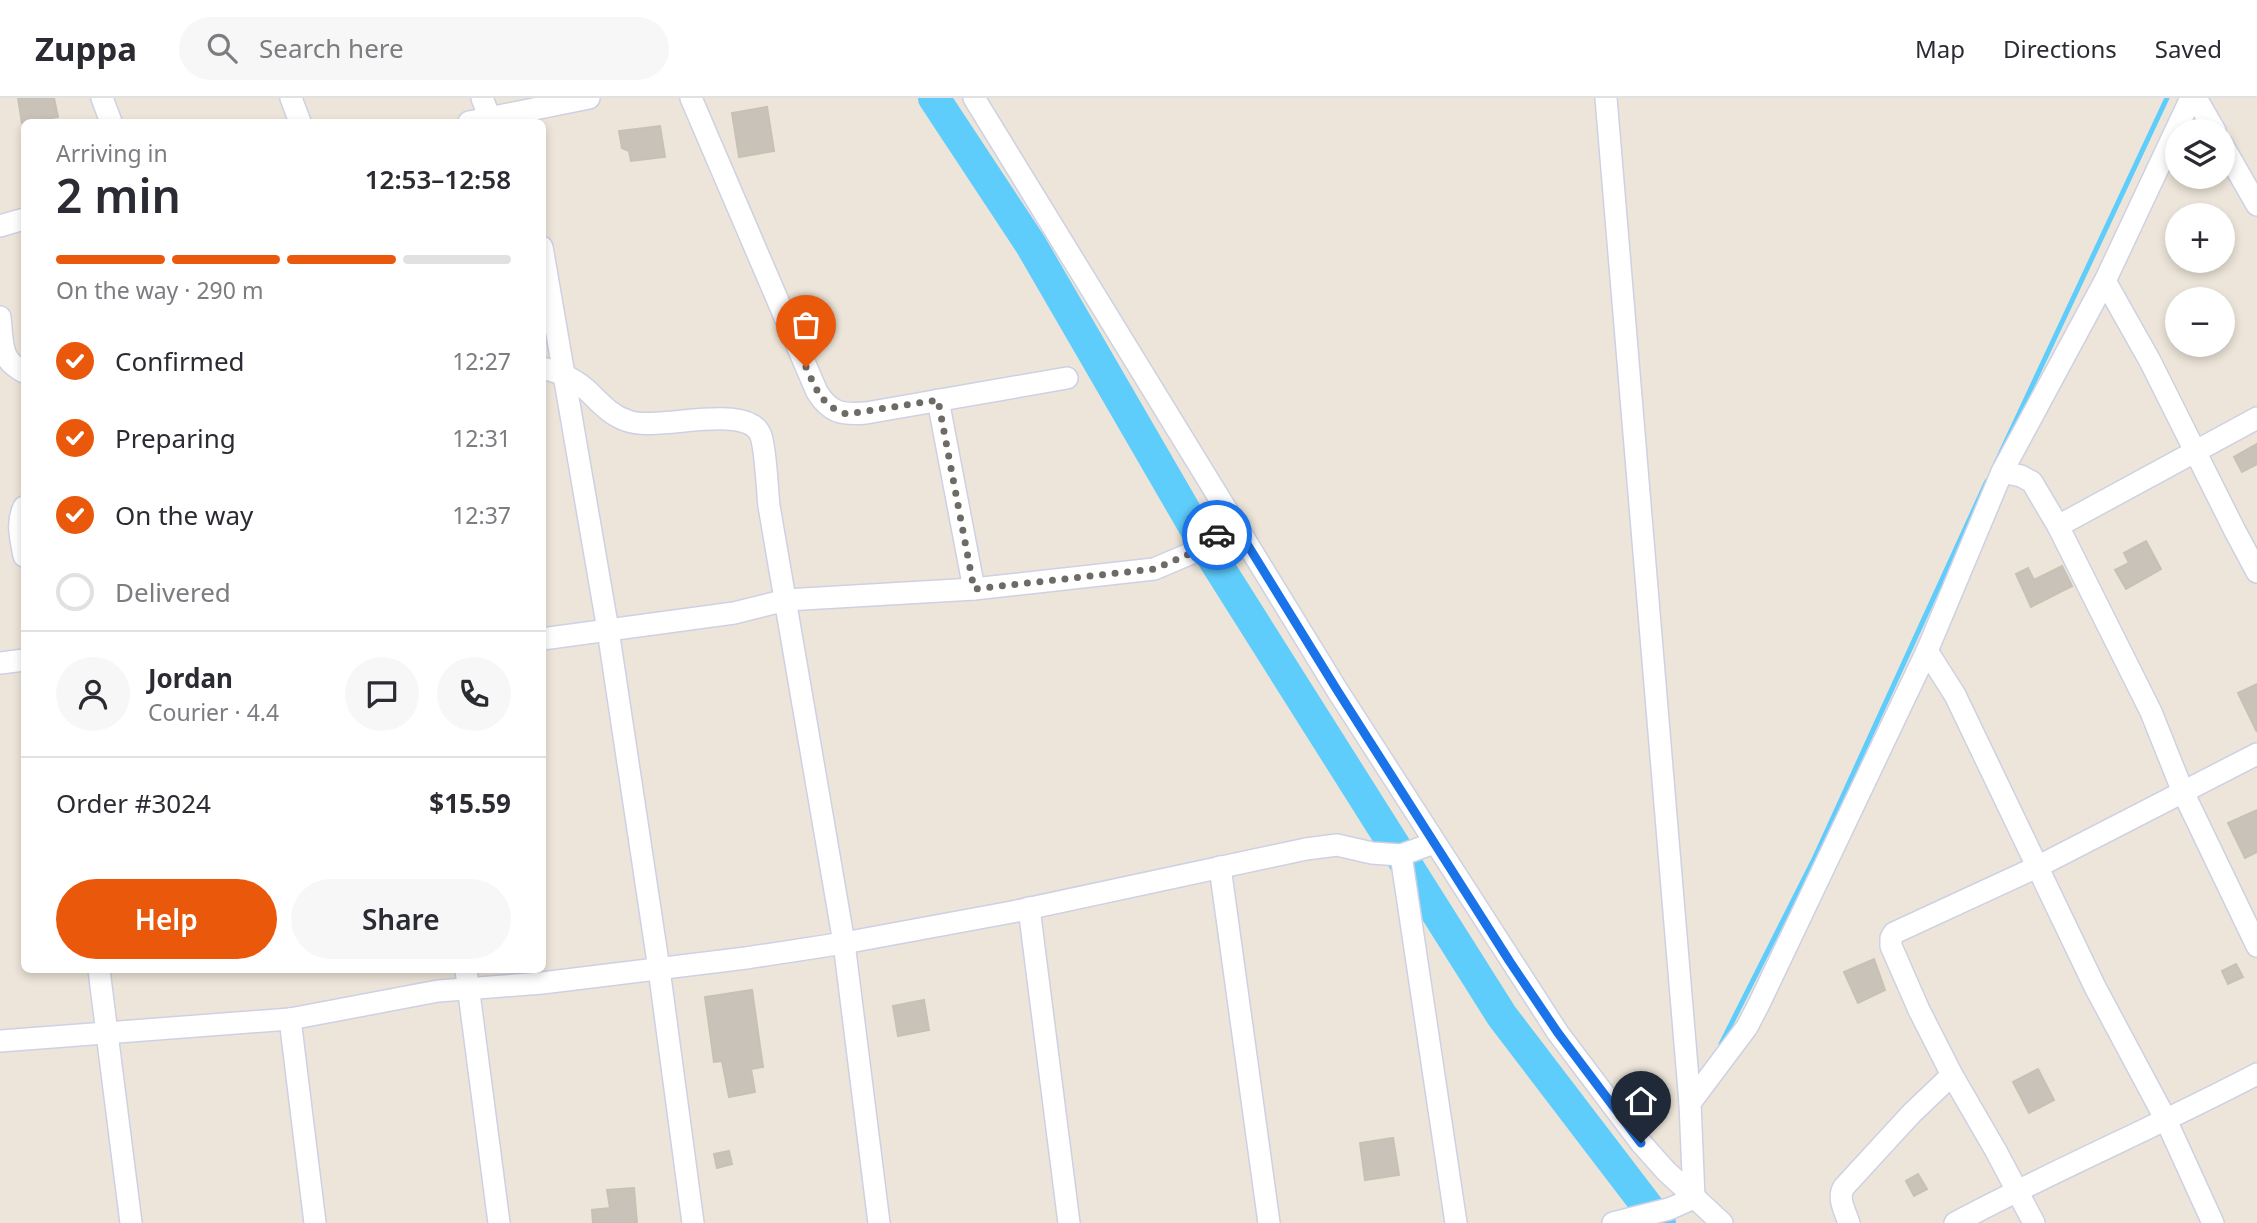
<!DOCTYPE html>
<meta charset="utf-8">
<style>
:root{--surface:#fff;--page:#f7f7f7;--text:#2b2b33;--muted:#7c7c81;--line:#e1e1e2;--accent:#ea580c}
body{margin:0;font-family:"Noto Sans",sans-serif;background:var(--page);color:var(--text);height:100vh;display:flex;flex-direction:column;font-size:26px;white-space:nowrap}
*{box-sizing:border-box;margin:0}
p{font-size:23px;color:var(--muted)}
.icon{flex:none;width:38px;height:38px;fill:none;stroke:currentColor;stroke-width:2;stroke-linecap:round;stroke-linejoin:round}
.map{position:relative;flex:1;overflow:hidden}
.panel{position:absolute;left:21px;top:21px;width:525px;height:854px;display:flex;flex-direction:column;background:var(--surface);border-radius:10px;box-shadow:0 4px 10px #0003}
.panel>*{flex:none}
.controls{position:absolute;left:2165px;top:21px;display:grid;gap:14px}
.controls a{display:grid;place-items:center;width:70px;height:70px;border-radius:50%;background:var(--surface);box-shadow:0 4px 10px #0003;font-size:35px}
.pin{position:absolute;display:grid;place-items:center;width:60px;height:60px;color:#fff;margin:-72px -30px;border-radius:50% 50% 50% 0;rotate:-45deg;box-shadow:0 0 7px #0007}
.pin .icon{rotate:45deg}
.courier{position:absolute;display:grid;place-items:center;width:70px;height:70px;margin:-35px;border:5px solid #1a73e8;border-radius:50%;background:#fff;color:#222;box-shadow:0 2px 9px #0007}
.summary em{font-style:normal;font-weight:600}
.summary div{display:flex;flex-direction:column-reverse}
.summary{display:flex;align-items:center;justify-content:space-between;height:119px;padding:0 35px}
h1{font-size:46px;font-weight:600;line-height:52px}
.bar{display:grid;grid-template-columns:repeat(4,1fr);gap:10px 7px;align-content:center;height:84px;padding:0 35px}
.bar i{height:9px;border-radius:5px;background:var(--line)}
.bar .active{background:var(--accent)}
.bar p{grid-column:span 4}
.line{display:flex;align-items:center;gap:18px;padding:0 35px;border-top:2px solid var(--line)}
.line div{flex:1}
.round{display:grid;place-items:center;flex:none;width:74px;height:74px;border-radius:37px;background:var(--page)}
ol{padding:0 35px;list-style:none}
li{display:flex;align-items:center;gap:21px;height:77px}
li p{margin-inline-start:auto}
li .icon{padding:7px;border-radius:50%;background:var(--accent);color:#fff;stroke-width:4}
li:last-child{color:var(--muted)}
li i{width:38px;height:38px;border:4px solid var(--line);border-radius:50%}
.primary-button{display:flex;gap:14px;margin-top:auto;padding:14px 35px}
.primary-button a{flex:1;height:80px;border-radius:42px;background:var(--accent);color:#fff;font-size:28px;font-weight:600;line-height:80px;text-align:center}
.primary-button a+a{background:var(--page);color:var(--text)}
header{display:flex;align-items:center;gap:42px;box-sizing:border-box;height:98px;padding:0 35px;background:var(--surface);border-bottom:2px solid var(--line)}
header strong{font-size:33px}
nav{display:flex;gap:38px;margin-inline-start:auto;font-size:24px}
.search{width:490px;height:63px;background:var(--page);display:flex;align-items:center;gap:18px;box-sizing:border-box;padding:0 24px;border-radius:38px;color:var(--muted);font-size:26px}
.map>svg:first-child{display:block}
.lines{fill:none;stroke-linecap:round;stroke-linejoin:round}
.stream{stroke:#5fcdfc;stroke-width:5}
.river{stroke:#5fcdfc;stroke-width:32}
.building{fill:#c8c2b9;stroke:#c8c1b3;stroke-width:2}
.minor-casing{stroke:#ced1e4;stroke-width:24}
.minor{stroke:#fff;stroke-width:21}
.done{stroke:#6e6b67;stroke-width:7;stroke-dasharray:0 12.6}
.route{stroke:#1a73e8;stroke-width:9}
</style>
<header>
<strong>Zuppa</strong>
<div class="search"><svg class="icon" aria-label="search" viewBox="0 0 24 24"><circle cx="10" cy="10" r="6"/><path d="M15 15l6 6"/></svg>Search here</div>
<nav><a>Map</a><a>Directions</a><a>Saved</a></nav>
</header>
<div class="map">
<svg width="2257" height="1125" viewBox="0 0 2257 1125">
<rect width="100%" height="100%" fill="#ede5d9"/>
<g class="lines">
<!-- stream -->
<g class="stream">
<path d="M1996 365 2167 0"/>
<path d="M1721 946 1815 759 1987 383"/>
</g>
<!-- river -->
<path class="river" d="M934 0 1031 147 1206 449 1502 918 1660 1125"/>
</g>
<!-- building -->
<g class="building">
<path d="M18 0H54L58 19 22 25Z"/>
<path d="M767 9 774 53 739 59 732 15Z"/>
<path d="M660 28 665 59 631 63 629 53 622 50 619 33Z"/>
<path d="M2257 346V366L2242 374 2234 359Z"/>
<path d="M2146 443 2161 471 2126 491 2115 472 2129 465 2124 455Z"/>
<path d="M2062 468 2072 488 2031 509 2016 476 2028 470 2034 482Z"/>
<path d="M2257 586V634L2238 595Z"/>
<path d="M2257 712V754L2245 760 2228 725Z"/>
<path d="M1874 861 1885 892 1858 905 1844 874Z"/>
<path d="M2236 866 2243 879 2228 886 2222 873Z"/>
<path d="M752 892 763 969 751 971 755 994 729 999 722 963 714 964 705 899Z"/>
<path d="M924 902 929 932 898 938 893 908Z"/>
<path d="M2038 971 2054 1002 2029 1015 2013 984Z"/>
<path d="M1393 1040 1399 1077 1365 1082 1360 1045Z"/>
<path d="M729 1053 732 1066 717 1070 714 1056Z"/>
<path d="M1918 1076 1927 1091 1914 1098 1906 1083Z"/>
<path d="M634 1090 637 1125H593L592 1112 610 1110 607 1092Z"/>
</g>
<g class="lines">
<defs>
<g id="minor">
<path d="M102 0 111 24"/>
<path d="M291 0 300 24"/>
<path d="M482 0 490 20"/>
<path d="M691 0 817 294C830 315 842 317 866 315L1067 280"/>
<path d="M974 0 1337 592 1558 935 1641 1045 1666 1073 1722 1125"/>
<path d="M1606 0 1690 1005 1694 1100 1669 1111 1613 1125"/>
<path d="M2196 0 2215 33"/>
<path d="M469 24 589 0"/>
<path d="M2222 46 2257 107"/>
<path d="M0 128 24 121"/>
<path d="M542 149 608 532 659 871 693 1125"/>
<path d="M2105 183 2150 263 2235 433 2257 474"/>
<path d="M0 219C3 247 0 262 24 274"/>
<path d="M542 270C560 274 577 282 590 295 602 307 612 318 628 323 658 334 749 303 761 338 766 354 767 389 769 408L844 845 879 1125"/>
<path d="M938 302 974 491"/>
<path d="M2002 374 2021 378 2032 384 2058 428 2151 614 2183 694 2257 848"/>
<path d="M24 409C16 425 21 441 24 458"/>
<path d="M2058 428 2257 320"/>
<path d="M542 541 734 515 786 502 974 491 1154 471 1206 449 1231 420"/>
<path d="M1927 553 1955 597 2095 889 2166 1022 2213 1125"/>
<path d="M0 565 24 562"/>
<path d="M1401 757 1456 1125"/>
<path d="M1220 769 1269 1125"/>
<path d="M1029 810 1069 1125"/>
<path d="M99 872 131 1125"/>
<path d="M466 872 499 1125"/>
<path d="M290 921 315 1125"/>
<path d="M0 943 290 921 438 893 542 885 746 860 844 845 1012 814 1306 751 1337 747 1372 755 1401 757 1434 745"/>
<path d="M1690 1005 1747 929 1759 906 1927 553 2002 374 2105 183 2191 0"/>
<path d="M1849 1125C1845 1113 1837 1100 1844 1089L1912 1015 1952 977"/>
<path d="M1955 1125C2054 1072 2158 1028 2257 976"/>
<path d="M2034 1125 1996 1053 1952 977 1919 912 1891 848V840L1894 835 2037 769 2257 656"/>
</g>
</defs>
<!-- minor casing -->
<use href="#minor" class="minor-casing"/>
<!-- minor -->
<use href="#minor" class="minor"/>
</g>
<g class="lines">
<!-- done -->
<path class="done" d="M806 269C816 291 822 309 847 316L938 302 974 491 1154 471 1206 449 1217 437"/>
<!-- route -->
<path class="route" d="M1217 437 1231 420 1337 592 1510 864 1558 935 1641 1045"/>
</g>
</svg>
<div class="controls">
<a><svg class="icon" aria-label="layers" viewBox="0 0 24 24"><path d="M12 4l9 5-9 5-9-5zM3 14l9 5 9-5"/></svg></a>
<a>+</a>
<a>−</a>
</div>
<div class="pin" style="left:806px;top:269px;background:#ea580c"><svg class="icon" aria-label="bag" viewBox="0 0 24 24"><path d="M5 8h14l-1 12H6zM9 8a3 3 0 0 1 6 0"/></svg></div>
<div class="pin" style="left:1641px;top:1045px;background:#1f2937"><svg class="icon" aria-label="home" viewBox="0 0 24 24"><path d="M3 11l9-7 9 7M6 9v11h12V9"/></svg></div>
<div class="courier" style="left:1217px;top:437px"><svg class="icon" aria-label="car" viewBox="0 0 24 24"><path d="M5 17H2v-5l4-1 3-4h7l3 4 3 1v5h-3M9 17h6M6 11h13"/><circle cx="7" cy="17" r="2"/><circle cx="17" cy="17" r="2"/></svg></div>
<section class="panel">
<div class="summary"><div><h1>2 min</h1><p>Arriving in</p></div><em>12:53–12:58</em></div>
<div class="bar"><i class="active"></i><i class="active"></i><i class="active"></i><i></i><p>On the way · 290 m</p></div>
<ol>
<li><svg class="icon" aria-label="check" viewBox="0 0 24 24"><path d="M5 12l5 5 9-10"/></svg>Confirmed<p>12:27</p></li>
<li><svg class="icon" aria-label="check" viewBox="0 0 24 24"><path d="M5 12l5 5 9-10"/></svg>Preparing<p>12:31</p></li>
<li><svg class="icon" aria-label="check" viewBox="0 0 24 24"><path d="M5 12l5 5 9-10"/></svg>On the way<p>12:37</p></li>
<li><i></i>Delivered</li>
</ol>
<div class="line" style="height:126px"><a class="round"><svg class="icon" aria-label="person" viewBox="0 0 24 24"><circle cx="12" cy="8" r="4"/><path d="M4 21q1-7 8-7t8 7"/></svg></a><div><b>Jordan</b><p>Courier · 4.4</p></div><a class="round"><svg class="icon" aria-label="chat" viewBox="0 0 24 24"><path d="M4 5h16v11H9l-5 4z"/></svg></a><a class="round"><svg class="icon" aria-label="phone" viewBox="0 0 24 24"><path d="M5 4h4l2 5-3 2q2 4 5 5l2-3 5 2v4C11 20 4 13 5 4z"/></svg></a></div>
<div class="line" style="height:91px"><div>Order #3024</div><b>$15.59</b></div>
<div class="primary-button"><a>Help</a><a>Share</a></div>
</section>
</div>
